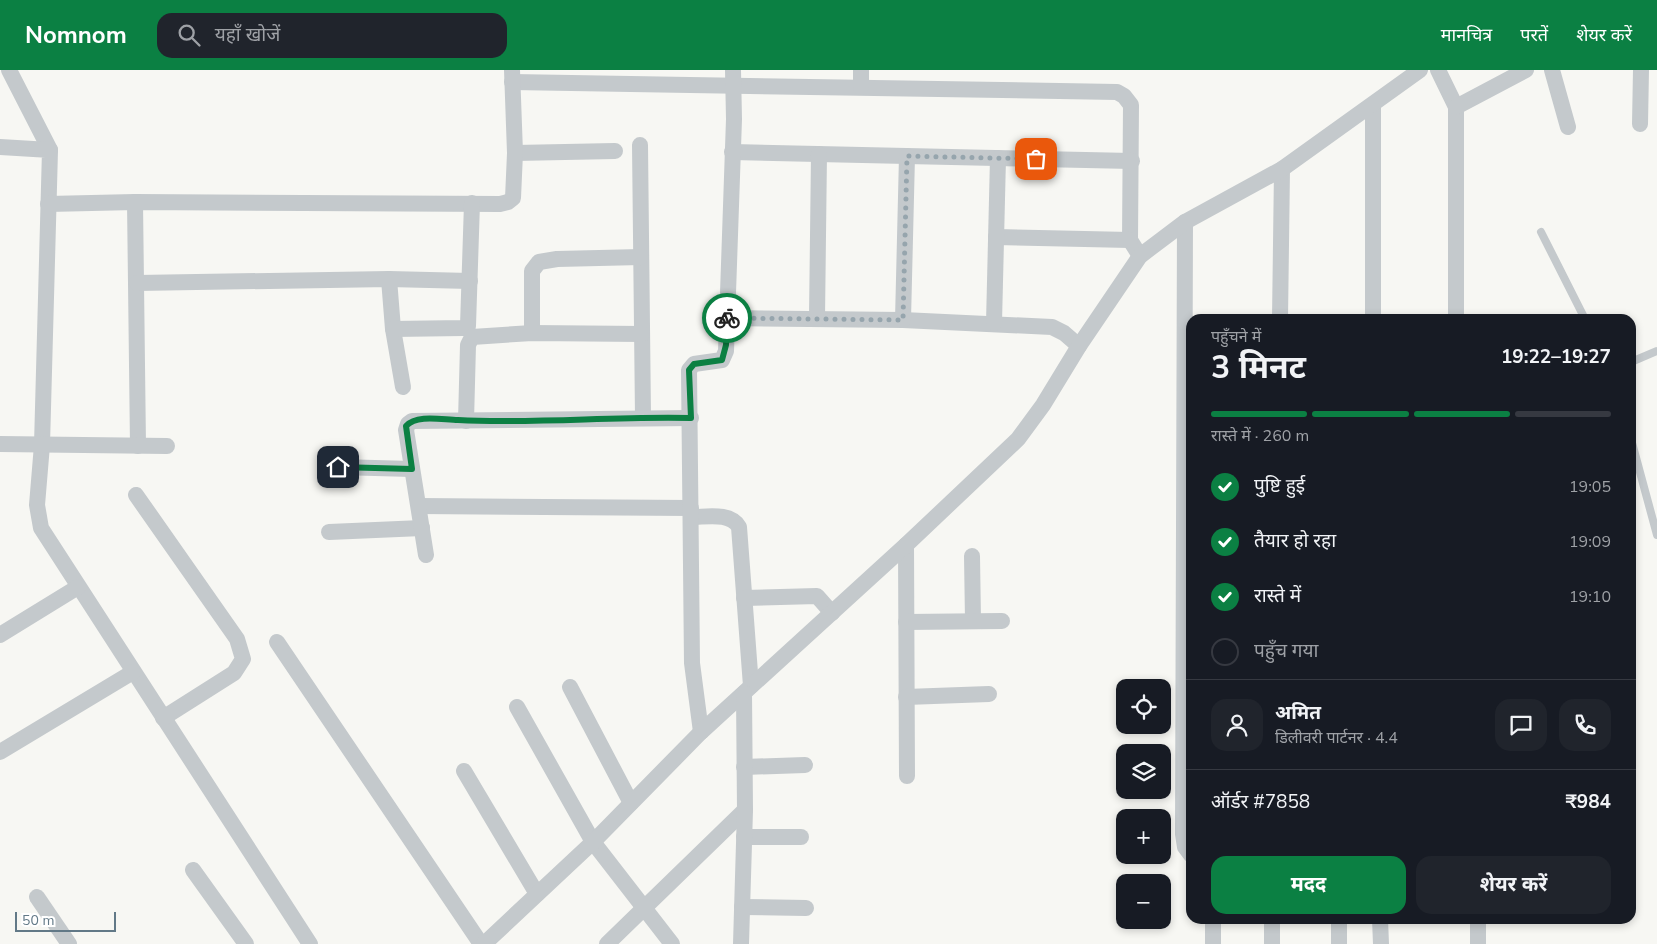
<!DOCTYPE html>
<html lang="hi">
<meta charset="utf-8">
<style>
:root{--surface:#171b24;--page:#20242c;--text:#f1f3f6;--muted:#9ea1a6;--line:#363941;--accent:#0b8043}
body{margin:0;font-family:"Nunito Sans","Noto Sans Devanagari",sans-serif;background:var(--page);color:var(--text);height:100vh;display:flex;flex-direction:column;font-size:19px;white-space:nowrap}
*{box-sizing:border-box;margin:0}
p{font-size:16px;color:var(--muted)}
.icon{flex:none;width:28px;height:28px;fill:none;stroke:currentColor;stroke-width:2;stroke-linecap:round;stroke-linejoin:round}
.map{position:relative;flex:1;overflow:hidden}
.sheet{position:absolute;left:1186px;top:244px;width:450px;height:610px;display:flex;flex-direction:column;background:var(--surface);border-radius:15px;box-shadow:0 2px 8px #0003}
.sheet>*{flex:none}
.tools{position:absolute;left:1116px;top:609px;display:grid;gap:10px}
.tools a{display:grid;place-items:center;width:55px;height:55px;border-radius:10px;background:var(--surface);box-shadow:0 2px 8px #0003;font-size:25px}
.scale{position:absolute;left:15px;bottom:12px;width:101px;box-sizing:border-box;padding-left:5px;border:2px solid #627987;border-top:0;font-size:14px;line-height:18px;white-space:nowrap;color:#627987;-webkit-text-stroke:4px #fff;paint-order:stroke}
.pin{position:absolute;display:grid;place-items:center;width:42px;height:42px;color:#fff;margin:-21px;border-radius:10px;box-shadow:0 2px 8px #0006}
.courier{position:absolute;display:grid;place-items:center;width:50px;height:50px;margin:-25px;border:4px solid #0b8043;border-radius:50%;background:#fff;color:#222;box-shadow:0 1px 6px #0007}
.summary em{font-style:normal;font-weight:700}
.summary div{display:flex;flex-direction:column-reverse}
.summary{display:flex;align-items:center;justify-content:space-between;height:85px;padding:0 25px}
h1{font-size:32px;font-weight:700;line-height:38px}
.bar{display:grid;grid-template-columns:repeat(4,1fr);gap:8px 5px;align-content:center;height:60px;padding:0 25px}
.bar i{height:6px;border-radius:4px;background:var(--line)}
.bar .on{background:var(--accent)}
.bar p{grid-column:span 4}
.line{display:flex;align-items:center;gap:12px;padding:0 25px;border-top:1px solid var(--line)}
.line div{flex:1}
.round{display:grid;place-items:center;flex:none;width:52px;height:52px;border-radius:15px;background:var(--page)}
ol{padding:0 25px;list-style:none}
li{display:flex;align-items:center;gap:15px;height:55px}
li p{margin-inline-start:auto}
li .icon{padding:5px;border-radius:50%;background:var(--accent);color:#fff;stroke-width:4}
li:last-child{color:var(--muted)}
li i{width:28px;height:28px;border:2px solid var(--line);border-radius:50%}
.button{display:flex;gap:10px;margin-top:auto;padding:10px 25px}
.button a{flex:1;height:58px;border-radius:15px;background:var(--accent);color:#fff;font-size:20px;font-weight:700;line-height:58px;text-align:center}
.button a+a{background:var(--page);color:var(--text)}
header{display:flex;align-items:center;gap:30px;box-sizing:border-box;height:70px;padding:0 25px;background:var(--accent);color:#fff}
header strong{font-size:24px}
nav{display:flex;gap:28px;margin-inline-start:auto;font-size:18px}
.search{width:350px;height:45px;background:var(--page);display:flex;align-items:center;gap:12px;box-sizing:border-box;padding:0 18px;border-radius:15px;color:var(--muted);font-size:19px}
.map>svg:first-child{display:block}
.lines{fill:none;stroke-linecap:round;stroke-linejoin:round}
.lane{stroke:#c4c9cc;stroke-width:8}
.street{stroke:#c4c9cc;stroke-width:16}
.done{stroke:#96a5ad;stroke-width:5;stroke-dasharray:0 9}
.route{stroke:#0b8043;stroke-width:6}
</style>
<header>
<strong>Nomnom</strong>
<div class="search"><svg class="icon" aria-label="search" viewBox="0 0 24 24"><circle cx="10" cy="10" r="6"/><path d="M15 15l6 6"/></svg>यहाँ खोजें</div>
<nav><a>मानचित्र</a><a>परतें</a><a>शेयर करें</a></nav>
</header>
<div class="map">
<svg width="1657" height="874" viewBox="0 0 1657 874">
<rect width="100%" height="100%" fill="#f7f7f3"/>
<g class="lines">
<!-- lane -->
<g class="lane">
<path d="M1541 162 1585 249"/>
<path d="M1631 292 1657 281"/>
<path d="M1631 369 1657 465"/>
</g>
<!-- street -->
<g class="street">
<path d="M9 0 50 80"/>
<path d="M1438 0 1456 37V249"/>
<path d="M1552 0 1568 57"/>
<path d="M512 12 1117 22 1124 26 1131 35 1130 170 1140 186"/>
<path d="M861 17V0"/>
<path d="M1373 36V249"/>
<path d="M1456 37 1526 0"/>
<path d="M1640 54 1641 0"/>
<path d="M640 75 643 347"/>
<path d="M0 77 50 80 42 375 37 435 41 458 310 874"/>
<path d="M732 82 1132 91"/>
<path d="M515 83 615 81"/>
<path d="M135 132 138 376"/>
<path d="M48 134 135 132 500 134 508 132 513 128 515 83 512 0"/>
<path d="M1185 152 1183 764 1185 777 1191 785"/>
<path d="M996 167 1130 170"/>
<path d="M389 209 393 259 403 317"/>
<path d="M137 213 389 209 470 211"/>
<path d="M726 248 903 250 1052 257 1064 263 1079 276"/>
<path d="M817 248 819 84"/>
<path d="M1280 249 1282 99"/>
<path d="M903 250 907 86"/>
<path d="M994 253 998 88"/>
<path d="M393 259 463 258 468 256 472 133"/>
<path d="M532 263V201L539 192 557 189 641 187"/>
<path d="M466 351 468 275 472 267 532 263 642 264"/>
<path d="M0 374 167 376"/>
<path d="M338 397 412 399"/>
<path d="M136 425 237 569 243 589 234 603 163 648"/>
<path d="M419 436 691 438"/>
<path d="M692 447C707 447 730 442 739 457L751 616"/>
<path d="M329 462 422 458"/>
<path d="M906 475 907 706"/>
<path d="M426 485 406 360 408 354 412 351 691 348"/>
<path d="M972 486 973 551"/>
<path d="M744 528 817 526 832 543"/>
<path d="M906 552 1002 551"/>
<path d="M0 565 78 517"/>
<path d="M277 572 481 874"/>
<path d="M570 617 631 733"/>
<path d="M906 627 989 624"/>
<path d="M517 637 593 772 672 874"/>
<path d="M701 662 692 593 689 300 694 294 722 290 726 281 734 49 733 0"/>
<path d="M0 682 133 602"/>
<path d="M744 697 805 695"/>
<path d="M464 701 537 824"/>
<path d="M744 767H801"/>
<path d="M193 800 246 874"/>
<path d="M37 827 69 874"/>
<path d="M742 837 806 838"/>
<path d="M1213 849V874"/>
<path d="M1380 849 1381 874"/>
<path d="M1478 849V874"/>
<path d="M484 874 593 772 701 662 906 475 1018 369 1043 335 1079 276 1140 186 1185 152 1282 99 1420 0"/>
<path d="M607 874 745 740"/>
<path d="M741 874 745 740 744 623"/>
<path d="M1272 874V849"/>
<path d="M1339 874V849"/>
</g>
</g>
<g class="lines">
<!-- done -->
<path class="done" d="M727 248 903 250 907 86 1036 89"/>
<!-- route -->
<path class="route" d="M338 397 412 399 406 356C417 344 443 350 458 350 535 354 613 346 691 348L689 300 694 294 722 290 726 275 727 248"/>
</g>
</svg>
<div class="tools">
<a><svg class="icon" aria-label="locate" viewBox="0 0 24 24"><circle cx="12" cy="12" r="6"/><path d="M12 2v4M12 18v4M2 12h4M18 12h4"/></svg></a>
<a><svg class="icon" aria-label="layers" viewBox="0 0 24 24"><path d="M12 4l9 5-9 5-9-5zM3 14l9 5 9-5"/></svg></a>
<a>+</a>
<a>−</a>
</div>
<div class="scale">50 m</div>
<div class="pin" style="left:1036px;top:89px;background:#ea580c"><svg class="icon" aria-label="bag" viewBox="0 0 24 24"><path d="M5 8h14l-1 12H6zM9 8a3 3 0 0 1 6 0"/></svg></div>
<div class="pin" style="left:338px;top:397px;background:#1f2937"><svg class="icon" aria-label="home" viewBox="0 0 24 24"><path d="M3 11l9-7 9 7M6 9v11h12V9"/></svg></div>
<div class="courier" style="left:727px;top:248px"><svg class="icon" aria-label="bike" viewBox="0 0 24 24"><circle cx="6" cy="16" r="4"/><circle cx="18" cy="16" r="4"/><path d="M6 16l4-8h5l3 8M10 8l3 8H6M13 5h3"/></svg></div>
<section class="sheet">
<div class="summary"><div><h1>3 मिनट</h1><p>पहुँचने में</p></div><em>19:22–19:27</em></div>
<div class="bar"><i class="on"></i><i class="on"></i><i class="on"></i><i></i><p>रास्ते में · 260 m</p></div>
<ol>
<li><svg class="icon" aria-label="check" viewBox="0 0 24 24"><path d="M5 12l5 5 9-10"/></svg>पुष्टि हुई<p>19:05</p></li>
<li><svg class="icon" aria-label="check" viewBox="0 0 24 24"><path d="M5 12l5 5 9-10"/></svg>तैयार हो रहा<p>19:09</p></li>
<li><svg class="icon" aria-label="check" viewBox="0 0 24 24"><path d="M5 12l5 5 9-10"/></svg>रास्ते में<p>19:10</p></li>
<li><i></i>पहुँच गया</li>
</ol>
<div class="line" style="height:90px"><a class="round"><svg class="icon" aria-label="person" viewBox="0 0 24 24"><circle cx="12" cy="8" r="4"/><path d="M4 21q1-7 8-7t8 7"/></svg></a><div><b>अमित</b><p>डिलीवरी पार्टनर · 4.4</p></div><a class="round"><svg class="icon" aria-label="chat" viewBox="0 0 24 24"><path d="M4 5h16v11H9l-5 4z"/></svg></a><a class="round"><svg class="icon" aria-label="phone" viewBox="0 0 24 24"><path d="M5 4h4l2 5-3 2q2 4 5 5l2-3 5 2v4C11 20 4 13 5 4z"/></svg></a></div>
<div class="line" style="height:65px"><div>ऑर्डर #7858</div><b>₹984</b></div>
<div class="button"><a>मदद</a><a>शेयर करें</a></div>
</section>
</div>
